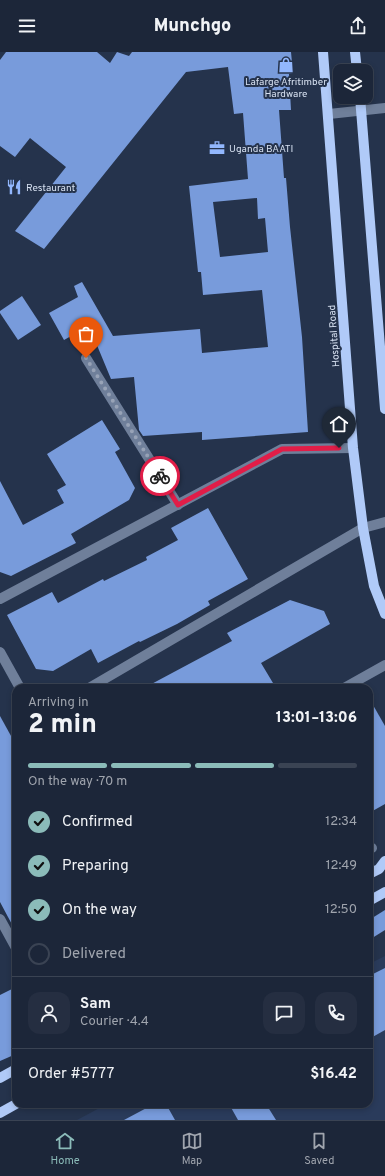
<!DOCTYPE html>
<meta charset="utf-8">
<style>
:root{--surface:#1c2639;--page:#252e41;--text:#f1f3f6;--muted:#a0a5ae;--line:#3a4353;--accent:#8bbbb9}
body{margin:0;font-family:Overpass,sans-serif;background:var(--page);color:var(--text);height:100vh;display:flex;flex-direction:column;font-size:15px;white-space:nowrap}
*{box-sizing:border-box;margin:0}
p{font-size:13px;color:var(--muted)}
.icon{flex:none;width:22px;height:22px;fill:none;stroke:currentColor;stroke-width:2;stroke-linecap:round;stroke-linejoin:round}
.map{position:relative;flex:1;overflow:hidden}
.drawer{position:absolute;left:12px;top:632px;width:361px;height:424px;display:flex;flex-direction:column;background:var(--surface);border-radius:12px;box-shadow:0 2px 6px #0003,0 0 0 1px var(--line)}
.drawer>*{flex:none}
.fabs{position:absolute;left:333px;top:12px;display:grid;gap:8px}
.fabs a{display:grid;place-items:center;width:40px;height:40px;border-radius:8px;background:var(--surface);box-shadow:0 2px 6px #0003,0 0 0 1px var(--line);font-size:20px}
.pin{position:absolute;display:grid;place-items:center;width:34px;height:34px;color:#fff;margin:-41px -17px;border-radius:50% 50% 50% 0;rotate:-45deg;box-shadow:0 0 4px #0007}
.pin .icon{rotate:45deg}
.courier{position:absolute;display:grid;place-items:center;width:40px;height:40px;margin:-20px;border:3px solid #e11d48;border-radius:50%;background:#fff;color:#222;box-shadow:0 1px 5px #0007}
.headline em{font-style:normal;font-weight:800}
.headline div{display:flex;flex-direction:column-reverse}
.headline{display:flex;align-items:center;justify-content:space-between;height:68px;padding:0 16px}
h1{font-size:26px;font-weight:800;line-height:30px}
.bar{display:grid;grid-template-columns:repeat(4,1fr);gap:6px 4px;align-content:center;height:48px;padding:0 16px}
.bar i{height:5px;border-radius:3px;background:var(--line)}
.bar .current{background:var(--accent)}
.bar p{grid-column:span 4}
.line{display:flex;align-items:center;gap:10px;padding:0 16px;border-top:1px solid var(--line)}
.line div{flex:1}
.round{display:grid;place-items:center;flex:none;width:42px;height:42px;border-radius:12px;background:var(--page)}
ol{padding:0 16px;list-style:none}
li{display:flex;align-items:center;gap:12px;height:44px}
li p{margin-inline-start:auto}
li .icon{padding:4px;border-radius:50%;background:var(--accent);color:#111;stroke-width:4}
li:last-child{color:var(--muted)}
li i{width:22px;height:22px;border:2px solid var(--line);border-radius:50%}
header{display:flex;justify-content:space-between;align-items:center;height:52px;padding:0 16px;background:var(--surface);font-size:18px;font-weight:800}
.menu{display:flex;justify-content:space-around;align-items:center;height:56px;border-top:1px solid var(--line);background:var(--surface);font-size:11px;color:var(--muted)}
.menu a{display:grid;justify-items:center;gap:2px}
.menu .current{color:var(--accent)}
.map>svg:first-child{display:block}
.built{fill:#2a3b5b}
.building{fill:#789bdb;fill-rule:evenodd}
.lines{fill:none;stroke-linecap:round;stroke-linejoin:round}
.minor{stroke:#6f7f9a;stroke-width:10}
.major{stroke:#b0caf8;stroke-width:10}
.done{stroke:#98a3b7;stroke-width:4;stroke-dasharray:0 7.2}
.route{stroke:#e11d48;stroke-width:5}
.labels{text-anchor:middle;stroke-width:4;stroke-linejoin:round;paint-order:stroke}
.poi-label{font-size:10px;fill:#d6e0f0;stroke:#25334c;text-anchor:start}
.street-label{font-size:10px;fill:#d6e0f0;stroke:#25334c}
</style>
<header><svg class="icon" aria-label="menu" viewBox="0 0 24 24"><path d="M4 6h16M4 12h16M4 18h16"/></svg>Munchgo<svg class="icon" aria-label="share" viewBox="0 0 24 24"><path d="M12 15V3M7 8l5-5 5 5M5 13v7h14v-7"/></svg></header>
<div class="map">
<svg width="385" height="1068" viewBox="0 0 385 1068">
<rect width="100%" height="100%" fill="#25334c"/>
<!-- built -->
<path class="built" d="M385 904V1068H77L107 1052H369V912Z"/>
<!-- building -->
<g class="building">
<path d="M6 0H97L110 11 117 0 129 4 132 0H291L293 21 289 22 291 58H279L284 126H286L290 175 302 285 308 380 202 388V380L143 384 139 378 134 325 111 327 89 274 64 288 49 261 78 245 74 234 82 230 113 284 200 277 202 301 268 295 262 238 203 243 201 220H198L189 134 248 127 243 61 234 62 228 15 186 20 44 197 15 179 66 115 30 86 15 105 0 94V8ZM257 146 258 167 265 166 268 200 220 205 213 150Z"/>
<path d="M22 244 41 273 18 288 0 261V259Z"/>
<path d="M102 368 120 397 115 400 135 436 129 448 71 482 76 491 11 524 0 520V429L23 473 64 451 57 438 66 433 47 402Z"/>
<path d="M208 456 248 527 208 549 210 553 177 572 140 590 139 589 98 611 91 597 53 619 36 617 7 563 52 540 58 551 103 527 104 529 147 508 146 505 178 488 171 476Z"/>
<path d="M290 548 324 559 330 572 261 611 276 636H144L232 589 227 581Z"/>
<path d="M369 646 385 674V752L369 761Z"/>
<path d="M0 664 16 693V880L0 850Z"/>
<path d="M385 858V878L369 888V868Z"/>
<path d="M385 916V978L369 987V924Z"/>
<path d="M16 935V1002L0 1009V943Z"/>
<path d="M154 1052H166L175 1068H124Z"/>
<path d="M229 1052H266L276 1068H238Z"/>
</g>
<g class="lines">
<!-- minor -->
<g class="minor">
<path d="M329 62 385 56"/>
<path d="M86 306 178 453"/>
<path d="M0 547 282 397 353 396"/>
<path d="M0 600 20 636"/>
<path d="M89 636 363 476 385 470"/>
<path d="M344 636 385 613"/>
<path d="M369 797 372 796"/>
<path d="M0 867 16 896"/>
</g>
<!-- major -->
<g class="major">
<path d="M323 0 353 396 363 476 374 534 385 562"/>
<path d="M355 0 357 19"/>
<path d="M360 45 385 357"/>
<path d="M369 822 379 817 385 809"/>
<path d="M369 849 385 840"/>
<path d="M0 1026 16 1017"/>
<path d="M0 1061 16 1052"/>
</g>
</g>
<g class="lines">
<!-- done -->
<path class="done" d="M86 306 160 424"/>
<!-- route -->
<path class="route" d="M160 424 178 453 282 397 339 396"/>
</g>
<!-- icons -->
<defs>
<symbol id="shop-bare" viewBox="-9 -9 18 18"><path d="M-5-2.5h2.3a2.7 3.5 0 0 1 5.4 0H5L5.5 6h-11ZM-1.5-2.5h3a1.5 2.3 0 0 0-3 0Z" fill="#92b7fd" stroke="#25334c" stroke-width="2.5" paint-order="stroke"/></symbol>
<symbol id="office-bare" viewBox="-9 -9 18 18"><path d="M-6-3h4V-5.5h4V-3h4V5H-6ZM-1-4.5V-3h2v-1.5ZM-6 0V1H6V0Z" fill="#92b7fd" stroke="#25334c" stroke-width="2.5" paint-order="stroke"/></symbol>
<symbol id="restaurant-bare" viewBox="-9 -9 18 18"><path d="M-5-6h1v4h1v-4h1v4h1v-4h1v5L-1.5 .5V6h-2V.5L-5-1ZM5-6V6H3V1.5H1.5Q1.5-4 5-6Z" fill="#92b7fd" stroke="#25334c" stroke-width="2.5" paint-order="stroke"/></symbol>
</defs>
<g fill-rule="evenodd">
<use href="#shop-bare" x="275" y="2" width="22" height="22"/>
<use href="#office-bare" x="206" y="85" width="22" height="22"/>
<use href="#restaurant-bare" x="3" y="124" width="22" height="22"/>
</g>
<g class="labels">
<!-- poi labels -->
<g class="poi-label">
<text x="286" y="33" text-anchor="middle">Lafarge Afritimber<tspan x="286" dy="12">Hardware</tspan></text>
<text x="229" y="100">Uganda BAATI</text>
<text x="26" y="139">Restaurant</text>
</g>
<!-- street labels -->
<g class="street-label">
<text transform="translate(333 284) rotate(-94)" y="4">Hospital Road</text>
</g>
</g>
</svg>
<div class="fabs">
<a><svg class="icon" aria-label="layers" viewBox="0 0 24 24"><path d="M12 4l9 5-9 5-9-5zM3 14l9 5 9-5"/></svg></a>
</div>
<div class="pin" style="left:86px;top:306px;background:#ea580c"><svg class="icon" aria-label="bag" viewBox="0 0 24 24"><path d="M5 8h14l-1 12H6zM9 8a3 3 0 0 1 6 0"/></svg></div>
<div class="pin" style="left:339px;top:396px;background:#1f2937"><svg class="icon" aria-label="home" viewBox="0 0 24 24"><path d="M3 11l9-7 9 7M6 9v11h12V9"/></svg></div>
<div class="courier" style="left:160px;top:424px"><svg class="icon" aria-label="bike" viewBox="0 0 24 24"><circle cx="6" cy="16" r="4"/><circle cx="18" cy="16" r="4"/><path d="M6 16l4-8h5l3 8M10 8l3 8H6M13 5h3"/></svg></div>
<section class="drawer">
<div class="headline"><div><h1>2 min</h1><p>Arriving in</p></div><em>13:01–13:06</em></div>
<div class="bar"><i class="current"></i><i class="current"></i><i class="current"></i><i></i><p>On the way · 70 m</p></div>
<ol>
<li><svg class="icon" aria-label="check" viewBox="0 0 24 24"><path d="M5 12l5 5 9-10"/></svg>Confirmed<p>12:34</p></li>
<li><svg class="icon" aria-label="check" viewBox="0 0 24 24"><path d="M5 12l5 5 9-10"/></svg>Preparing<p>12:49</p></li>
<li><svg class="icon" aria-label="check" viewBox="0 0 24 24"><path d="M5 12l5 5 9-10"/></svg>On the way<p>12:50</p></li>
<li><i></i>Delivered</li>
</ol>
<div class="line" style="height:72px"><a class="round"><svg class="icon" aria-label="person" viewBox="0 0 24 24"><circle cx="12" cy="8" r="4"/><path d="M4 21q1-7 8-7t8 7"/></svg></a><div><b>Sam</b><p>Courier · 4.4</p></div><a class="round"><svg class="icon" aria-label="chat" viewBox="0 0 24 24"><path d="M4 5h16v11H9l-5 4z"/></svg></a><a class="round"><svg class="icon" aria-label="phone" viewBox="0 0 24 24"><path d="M5 4h4l2 5-3 2q2 4 5 5l2-3 5 2v4C11 20 4 13 5 4z"/></svg></a></div>
<div class="line" style="height:52px"><div>Order #5777</div><b>$16.42</b></div>
</section>
</div>
<nav class="menu">
<a class="current"><svg class="icon" aria-label="home" viewBox="0 0 24 24"><path d="M3 11l9-7 9 7M6 9v11h12V9"/></svg>Home</a>
<a><svg class="icon" aria-label="map" viewBox="0 0 24 24"><path d="M3 6l6-2 6 2 6-2v14l-6 2-6-2-6 2zM9 4v14M15 6v14"/></svg>Map</a>
<a><svg class="icon" aria-label="saved" viewBox="0 0 24 24"><path d="M7 4h10v16l-5-4-5 4z"/></svg>Saved</a>
</nav>
